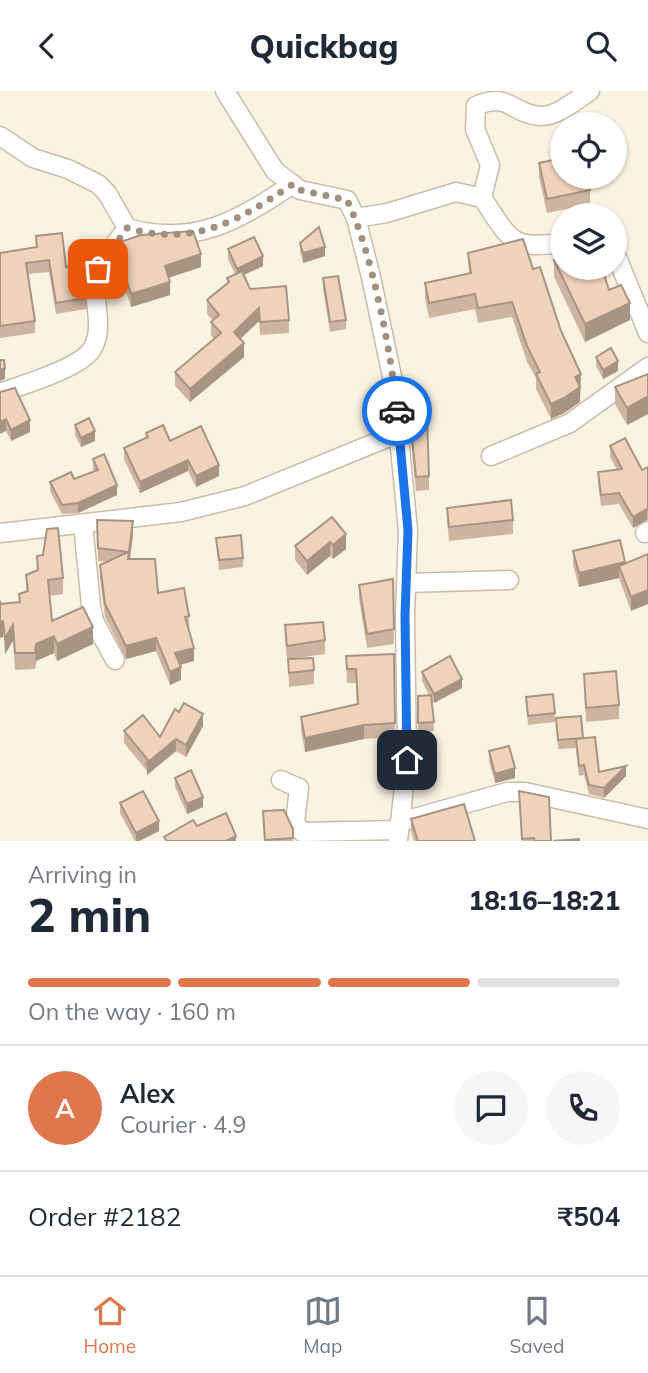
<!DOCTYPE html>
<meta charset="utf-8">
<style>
:root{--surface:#fff;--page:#f6f6f7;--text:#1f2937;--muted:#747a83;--line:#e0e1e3;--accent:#e0774c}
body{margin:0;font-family:Mulish,sans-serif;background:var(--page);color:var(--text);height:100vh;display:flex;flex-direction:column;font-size:26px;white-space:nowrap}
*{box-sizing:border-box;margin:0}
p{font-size:23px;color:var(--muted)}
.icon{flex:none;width:38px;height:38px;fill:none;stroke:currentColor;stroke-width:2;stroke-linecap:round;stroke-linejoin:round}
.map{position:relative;height:750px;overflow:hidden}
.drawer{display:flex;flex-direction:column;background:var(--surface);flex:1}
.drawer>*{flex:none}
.fabs{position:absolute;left:550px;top:21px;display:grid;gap:14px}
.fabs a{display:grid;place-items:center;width:77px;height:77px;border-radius:50%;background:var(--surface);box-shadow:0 2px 5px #0004;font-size:35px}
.pin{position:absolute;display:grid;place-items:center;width:60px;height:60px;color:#fff;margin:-30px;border-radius:14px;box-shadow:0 4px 10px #0006}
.courier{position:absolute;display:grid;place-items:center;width:70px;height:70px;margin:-35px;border:5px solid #1a73e8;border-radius:50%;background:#fff;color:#222;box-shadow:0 2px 9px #0007}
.headline em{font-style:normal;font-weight:800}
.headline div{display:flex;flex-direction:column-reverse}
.headline{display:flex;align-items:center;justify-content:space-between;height:119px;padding:0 28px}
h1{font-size:46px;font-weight:800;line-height:52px}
.bar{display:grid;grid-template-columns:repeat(4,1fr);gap:10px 7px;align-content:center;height:84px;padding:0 28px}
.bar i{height:9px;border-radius:5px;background:var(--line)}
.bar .current{background:var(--accent)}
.bar p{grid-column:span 4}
.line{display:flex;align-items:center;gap:18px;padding:0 28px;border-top:2px solid var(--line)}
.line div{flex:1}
.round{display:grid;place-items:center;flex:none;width:74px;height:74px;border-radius:37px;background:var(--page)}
header{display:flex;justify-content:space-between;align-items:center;height:91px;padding:0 28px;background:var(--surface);font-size:32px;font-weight:800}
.menu{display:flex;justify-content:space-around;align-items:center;height:98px;border-top:2px solid var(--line);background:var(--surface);font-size:19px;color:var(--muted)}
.menu a{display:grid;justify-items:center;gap:4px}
.menu .current{color:var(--accent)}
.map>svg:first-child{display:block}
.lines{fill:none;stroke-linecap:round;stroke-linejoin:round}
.minor-casing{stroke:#cbbba9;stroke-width:21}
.minor{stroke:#fff;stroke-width:18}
.wall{fill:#ceb5a1}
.shaded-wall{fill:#a79483}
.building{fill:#efd3bb;stroke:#a79483;stroke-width:2}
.done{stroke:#a1907f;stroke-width:7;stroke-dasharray:0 12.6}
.route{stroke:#1a73e8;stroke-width:9}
</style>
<header><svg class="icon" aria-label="back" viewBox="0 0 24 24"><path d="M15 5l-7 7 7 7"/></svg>Quickbag<svg class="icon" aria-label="search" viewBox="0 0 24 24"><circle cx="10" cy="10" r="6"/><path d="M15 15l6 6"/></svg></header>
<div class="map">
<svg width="648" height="750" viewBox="0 0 648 750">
<rect width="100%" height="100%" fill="#fbf3e2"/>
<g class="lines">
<defs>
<g id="minor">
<path d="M225 0 275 80 300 99 347 109 356 127 371 186 394 295 408 439 405 525 407 669 398 750"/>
<path d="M0 45 33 67 68 78 98 93 107 102 127 137C195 156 237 130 293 93"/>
<path d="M482 107 490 74 475 38 476 15C509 0 511 23 540 25 557 26 577 8 590 0"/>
<path d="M356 127 387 122 456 101 482 107C511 148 508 159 562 152"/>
<path d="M614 159 648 242"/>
<path d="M0 302C22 294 81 277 92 258 107 234 88 203 99 177 104 164 118 150 127 137"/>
<path d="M491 365 570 332 648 276"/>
<path d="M83 433 91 515 94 530 115 569"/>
<path d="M0 442 181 421 245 405 399 342"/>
<path d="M645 442 648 440"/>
<path d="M406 492 509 489"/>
<path d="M281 689 299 697 295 732 302 741 399 739"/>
<path d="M400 731 507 701H525L648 728"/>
</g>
</defs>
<!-- minor casing -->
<use href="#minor" class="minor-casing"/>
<!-- minor -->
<use href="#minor" class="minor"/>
</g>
<!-- wall -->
<g class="wall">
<path d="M539 72 590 99V113L547 122 539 86Z"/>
<path d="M36 145 66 176 86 207V218L56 223 49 181 28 183 35 230V242L0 247V259V162L36 156Z"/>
<path d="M300 152 325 165 303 172 300 161Z"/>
<path d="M116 157 201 176 168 187 170 204 131 216 116 170Z"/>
<path d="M228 158 263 175 244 184 250 198 289 229V242L260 244 259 230 240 248 244 266 190 311 175 295V281L214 248 211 244V231L213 230 207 223V209L227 193V187L235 183 228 168Z"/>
<path d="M468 162 533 178 581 298 580 299V311L564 322 551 328 536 298V287L527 271 512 226 478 232 475 218 429 227 425 207V192L469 183Z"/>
<path d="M554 169 609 199 630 229 585 251 554 186Z"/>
<path d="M323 187 346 229V238L330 241 323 197Z"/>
<path d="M596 266 618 280 603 288 596 275Z"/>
<path d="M648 283V323L627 334 615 313V296Z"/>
<path d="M0 301 30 341 11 350 6 340Z"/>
<path d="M410 326 429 385V399L416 400 410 340Z"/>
<path d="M75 334 95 350 81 356 75 344Z"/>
<path d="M146 342 170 350 219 385 196 396 188 380 140 402 124 368V357L146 347Z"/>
<path d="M610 355 642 379 648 376V429H647L633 437 619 413 601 415 598 392V381L617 379 610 366Z"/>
<path d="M93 368 117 404 78 422 62 423 50 400V391L74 388 94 380 93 378Z"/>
<path d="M447 417 513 429V443L449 450 447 431Z"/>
<path d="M332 426 346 458 333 468 330 465 307 484 295 469V455Z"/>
<path d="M97 429 133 443 130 468 158 502 189 525V538L194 570 180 574 181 589 170 594 156 560 126 568 105 526 100 487V474L107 471 98 470Z"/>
<path d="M216 447 243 467V476L219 479Z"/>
<path d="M573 460 625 472 648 463 631 520 619 487 579 496 573 474Z"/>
<path d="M37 465 63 487V503L50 505 52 530 93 553 57 570 54 562 36 570 35 578 15 579 13 550 5 563 1 513 19 511V503L26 500V484L37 480Z"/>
<path d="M393 488 394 553 367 557 359 508V494Z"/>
<path d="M285 534 325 549V563L291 568 314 579V593L289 596 288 569H287L285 548Z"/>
<path d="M394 563 395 646 364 648 305 661 301 640V626L357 613 356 592H347L346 565Z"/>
<path d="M422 581 462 597 434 612 432 609 434 640 418 642V605L429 604 422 590Z"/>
<path d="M584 583 619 614V628L586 631Z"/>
<path d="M526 606 555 622V631L528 634Z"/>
<path d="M556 627 583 647 599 681 626 685 604 707 589 703 584 684 579 685 576 657 558 658Z"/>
<path d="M203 635 186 666 176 660 147 684V680L124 652V640L160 646Z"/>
<path d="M489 660 515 687 495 692 489 670Z"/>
<path d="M175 687 203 716 187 723 175 696Z"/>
<path d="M519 700 551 750H522Z"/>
<path d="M120 712 159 740 139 750H135L120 722Z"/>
<path d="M263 720 293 738V750H264Z"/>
<path d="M411 728 475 750H414L411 740Z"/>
</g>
<!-- shaded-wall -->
<g class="shaded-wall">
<path d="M325 156V165L303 172V162Z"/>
<path d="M201 163V176L165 188V175Z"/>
<path d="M263 165V175L237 187V178Z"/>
<path d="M170 191V204L131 216V203Z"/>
<path d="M630 212V229L585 251V233Z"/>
<path d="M259 217V230L234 254V241Z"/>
<path d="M244 252V266L190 311V298Z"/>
<path d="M618 270V280L603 288V279Z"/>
<path d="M5 277V288L0 290V279Z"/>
<path d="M581 283 580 311 564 322 551 328V313L575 286Z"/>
<path d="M648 305V323L627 334V317Z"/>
<path d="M6 328V340L0 343V331Z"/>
<path d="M30 329V341L11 350V339Z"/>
<path d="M95 340V350L81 356V347Z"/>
<path d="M188 369V380L140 402V391Z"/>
<path d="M219 374V385L196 396V385Z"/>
<path d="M117 394V404L78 422V412Z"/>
<path d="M647 418V429L633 437V426Z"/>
<path d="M133 430V443L128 481V468Z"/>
<path d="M346 443V458L333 468V454Z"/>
<path d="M330 451V465L307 484V470Z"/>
<path d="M625 471 619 475V487L579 496V482Z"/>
<path d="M648 499V513L631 520V506Z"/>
<path d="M3 530V546L0 547V531Z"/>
<path d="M13 534V550L5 563V547Z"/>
<path d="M93 536V553L57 570V553Z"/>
<path d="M54 545V562L36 570 35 578 36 553Z"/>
<path d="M156 547V560L126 568V555Z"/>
<path d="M194 557V570L175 575V562Z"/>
<path d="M181 576V589L170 594V581Z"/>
<path d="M462 588V597L434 612V603Z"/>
<path d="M203 623V635L186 666V654Z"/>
<path d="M364 634V648L305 661V647Z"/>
<path d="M176 648V660L147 684V672Z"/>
<path d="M626 675V685L604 707V697Z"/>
<path d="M515 677V687L495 692V683Z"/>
<path d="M203 706V716L187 723V713Z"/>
<path d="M159 730V740L139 750H136V742Z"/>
<path d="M236 745V750H226Z"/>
</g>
<!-- building -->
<g class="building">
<path d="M562 67V86H587L590 99 547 108 539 72Z"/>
<path d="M319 136 325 156 303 162 300 152Z"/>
<path d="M193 140 201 163 165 175 170 191 131 203 116 157 120 151 141 144Z"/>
<path d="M62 142 66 176 71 175 73 188 84 186 86 207 56 212 49 169 26 172 35 230 0 235V162L37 156 36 145Z"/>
<path d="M254 146 263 165 237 178 228 158Z"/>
<path d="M523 148 533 178 540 176 561 240 581 283 575 286 580 296 564 307 551 313 536 283 540 281 527 255 512 211 478 217 475 203 429 212 425 192 471 182 468 162Z"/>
<path d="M562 166V177H602L609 199 621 194 630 212 585 233 554 169Z"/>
<path d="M242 180 250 198 286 195 289 229 260 231 259 217 234 241 244 252 190 298 175 281 221 242 211 231 219 224 207 209 229 191 227 187Z"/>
<path d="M338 185 346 229 330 231 323 187Z"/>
<path d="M611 257 618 270 603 279 596 266Z"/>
<path d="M0 269H4L5 277 0 279Z"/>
<path d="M648 283V305L627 317 615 296Z"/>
<path d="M15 297 30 329 11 339 6 328 0 331V301Z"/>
<path d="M427 325 429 385 416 386 410 326Z"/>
<path d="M89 327 95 340 81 347 75 334Z"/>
<path d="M163 334 170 350 201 335 219 374 196 385 188 369 140 391 124 357 148 346 146 342Z"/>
<path d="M625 347 642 379 648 376V419L647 418 633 426 619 402 601 404 598 381 622 378 610 355Z"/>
<path d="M104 363 117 394 78 412 62 414 50 391 71 381 74 388 98 379 93 368Z"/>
<path d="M511 409 513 429 449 436 447 417Z"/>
<path d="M332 426 346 443 333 454 330 451 307 470 295 455Z"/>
<path d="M97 429 133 430 128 468H155L158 502 184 497 189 525 185 526 194 557 175 562 181 576 170 581 156 547 126 555 105 513 100 474 128 461 98 457Z"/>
<path d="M58 437 63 487 48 489 52 530 83 516 93 536 57 553 54 545 36 553 35 562H15L13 534 5 547 3 530 0 531V510L1 513 20 511 19 503 28 500 26 484 38 479 37 465 43 464 47 438Z"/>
<path d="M241 444 243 467 219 469 216 447Z"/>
<path d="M620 449 625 471 579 482 573 460Z"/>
<path d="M648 463V499L631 506 619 475Z"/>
<path d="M393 488 394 538 367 543 359 494Z"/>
<path d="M323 531 325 549 287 555 285 534Z"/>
<path d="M394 563 395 632 364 634 305 647 301 626 358 613 356 578H347L346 565Z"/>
<path d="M450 565 462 588 434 603 422 581Z"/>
<path d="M313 567 314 579 289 582 288 568Z"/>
<path d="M616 580 619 614 586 617 584 583Z"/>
<path d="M553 603 555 622 528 625 526 606Z"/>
<path d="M431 604 434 631 418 632V605Z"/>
<path d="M184 612 203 623 186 654 176 648 147 672 148 669 124 640 143 624 160 646 175 618 179 621Z"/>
<path d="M581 625 583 647 558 649 556 627Z"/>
<path d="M595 646 599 681 626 675 604 697 589 694 584 674 579 675 576 648Z"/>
<path d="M509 655 515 677 495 683 489 660Z"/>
<path d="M191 679 203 706 187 713 175 687Z"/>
<path d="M143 700 159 730 136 742 120 712Z"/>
<path d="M519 700 549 706 551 750H535L534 747 522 748Z"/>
<path d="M464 713 475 750H418L411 728Z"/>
<path d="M284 719 293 738V747L265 749 263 720Z"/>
<path d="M226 722 236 745 226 750H167L164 746 193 729 197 735Z"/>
<path d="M579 748V750H553Z"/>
</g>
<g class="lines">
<!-- done -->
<path class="done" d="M98 178 127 137C195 156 238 130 293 93L300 99 347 109C372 161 391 261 397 320"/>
<!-- route -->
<path class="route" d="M397 320 408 439 405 525 407 669"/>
</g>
</svg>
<div class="fabs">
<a><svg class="icon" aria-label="locate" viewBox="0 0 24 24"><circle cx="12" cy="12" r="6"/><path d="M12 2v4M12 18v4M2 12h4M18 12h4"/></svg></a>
<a><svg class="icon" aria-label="layers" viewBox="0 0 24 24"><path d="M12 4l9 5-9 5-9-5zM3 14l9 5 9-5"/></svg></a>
</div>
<div class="pin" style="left:98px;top:178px;background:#ea580c"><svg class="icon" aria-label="bag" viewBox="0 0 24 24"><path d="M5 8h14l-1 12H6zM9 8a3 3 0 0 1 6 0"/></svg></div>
<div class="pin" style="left:407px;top:669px;background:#1f2937"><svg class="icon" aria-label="home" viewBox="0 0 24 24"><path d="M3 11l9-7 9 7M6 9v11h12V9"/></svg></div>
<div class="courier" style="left:397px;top:320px"><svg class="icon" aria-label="car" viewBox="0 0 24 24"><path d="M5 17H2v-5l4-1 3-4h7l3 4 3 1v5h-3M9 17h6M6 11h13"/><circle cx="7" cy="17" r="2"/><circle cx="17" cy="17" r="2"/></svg></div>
</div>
<section class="drawer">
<div class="headline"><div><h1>2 min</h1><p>Arriving in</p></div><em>18:16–18:21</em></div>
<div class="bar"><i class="current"></i><i class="current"></i><i class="current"></i><i></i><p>On the way · 160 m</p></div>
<div class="line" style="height:126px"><b class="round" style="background:var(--accent);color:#fff">A</b><div><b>Alex</b><p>Courier · 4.9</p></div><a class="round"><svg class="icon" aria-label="chat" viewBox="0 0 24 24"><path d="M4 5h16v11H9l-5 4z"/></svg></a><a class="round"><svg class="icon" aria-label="phone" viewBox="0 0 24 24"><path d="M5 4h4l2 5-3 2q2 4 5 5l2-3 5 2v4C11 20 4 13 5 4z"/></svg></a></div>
<div class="line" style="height:91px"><div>Order #2182</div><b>₹504</b></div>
</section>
<nav class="menu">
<a class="current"><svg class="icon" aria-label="home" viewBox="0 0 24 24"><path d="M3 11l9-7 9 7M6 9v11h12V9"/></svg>Home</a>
<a><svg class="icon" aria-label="map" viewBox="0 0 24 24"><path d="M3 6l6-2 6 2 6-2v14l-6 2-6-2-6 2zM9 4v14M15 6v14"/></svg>Map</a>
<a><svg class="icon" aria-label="saved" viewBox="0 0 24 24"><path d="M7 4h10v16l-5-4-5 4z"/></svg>Saved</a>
</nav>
